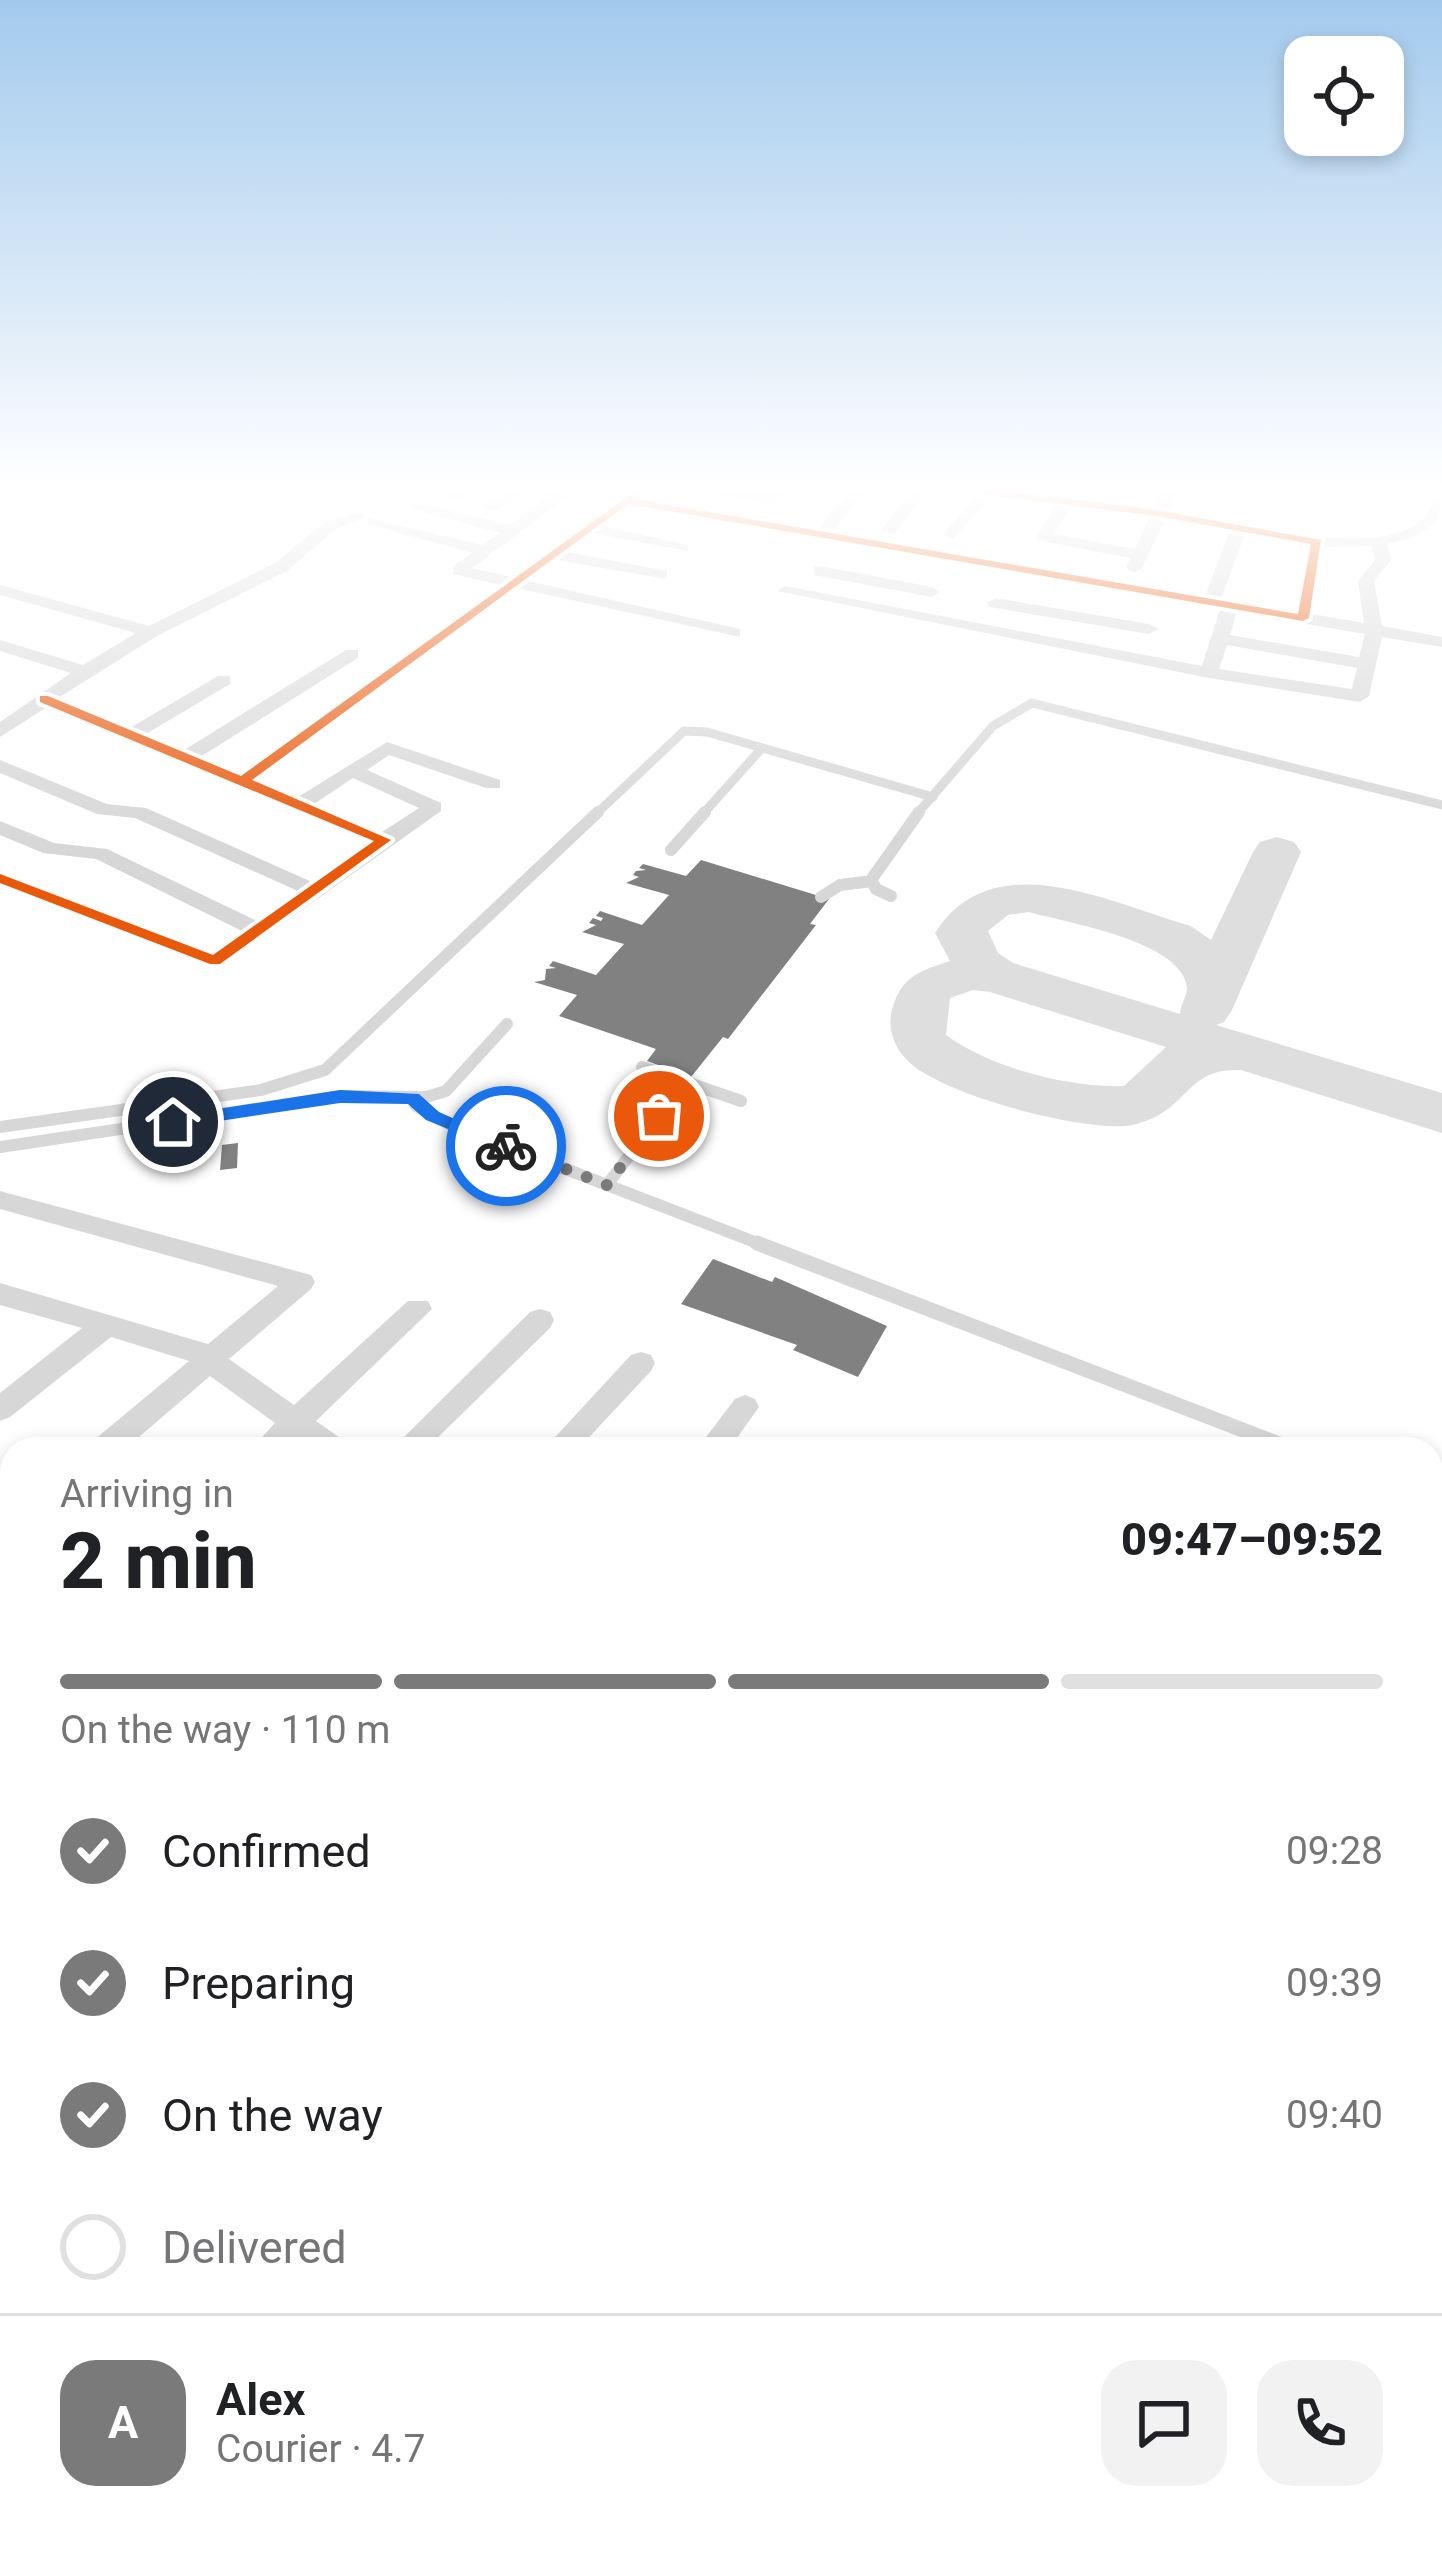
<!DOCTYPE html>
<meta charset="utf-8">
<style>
:root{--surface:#fff;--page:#f2f2f2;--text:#202124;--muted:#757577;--line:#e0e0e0;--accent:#7a7a7a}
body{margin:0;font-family:Roboto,sans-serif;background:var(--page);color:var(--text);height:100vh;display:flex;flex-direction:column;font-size:45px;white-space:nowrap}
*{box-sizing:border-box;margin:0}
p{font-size:39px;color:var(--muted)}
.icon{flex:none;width:66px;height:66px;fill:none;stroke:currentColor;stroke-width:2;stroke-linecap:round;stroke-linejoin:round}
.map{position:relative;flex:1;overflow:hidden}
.details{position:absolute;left:0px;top:1437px;width:1443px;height:1116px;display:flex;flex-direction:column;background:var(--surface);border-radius:36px 36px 0 0;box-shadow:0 6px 18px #0003}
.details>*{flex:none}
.fabs{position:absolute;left:1284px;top:36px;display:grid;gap:24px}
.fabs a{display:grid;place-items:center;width:120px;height:120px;border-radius:24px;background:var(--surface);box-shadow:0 6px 18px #0003;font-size:60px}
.pin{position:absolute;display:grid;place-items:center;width:102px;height:102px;color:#fff;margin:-51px;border:6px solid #fff;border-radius:50%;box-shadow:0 3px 12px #0007}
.courier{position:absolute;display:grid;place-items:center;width:120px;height:120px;margin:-60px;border:9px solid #1a73e8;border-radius:50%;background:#fff;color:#222;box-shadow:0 3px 15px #0007}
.summary em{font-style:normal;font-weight:800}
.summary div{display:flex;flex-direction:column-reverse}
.summary{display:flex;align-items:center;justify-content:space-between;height:204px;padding:0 60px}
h1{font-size:78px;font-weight:800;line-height:90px}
.bar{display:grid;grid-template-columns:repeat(4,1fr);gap:18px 12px;align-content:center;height:144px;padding:0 60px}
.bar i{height:15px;border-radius:9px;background:var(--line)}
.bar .on{background:var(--accent)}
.bar p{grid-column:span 4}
.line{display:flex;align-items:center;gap:30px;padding:0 60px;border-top:3px solid var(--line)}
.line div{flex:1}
.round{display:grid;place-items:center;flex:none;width:126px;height:126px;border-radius:36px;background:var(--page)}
ol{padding:0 60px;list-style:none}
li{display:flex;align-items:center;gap:36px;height:132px}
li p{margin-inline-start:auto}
li .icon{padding:12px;border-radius:50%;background:var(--accent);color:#fff;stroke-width:4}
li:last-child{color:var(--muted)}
li i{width:66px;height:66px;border:6px solid var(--line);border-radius:50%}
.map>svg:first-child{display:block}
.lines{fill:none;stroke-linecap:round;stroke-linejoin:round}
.taxiway{fill:#dedede;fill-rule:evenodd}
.building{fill:#818181}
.service-far3{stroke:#d7d7d7;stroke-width:9}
.service-far2{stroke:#d7d7d7;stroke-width:12}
.service-far1{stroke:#d7d7d7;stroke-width:15}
.service{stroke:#d7d7d7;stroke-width:20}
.minor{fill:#d7d7d7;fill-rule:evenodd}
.cycleway-casing{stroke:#fff;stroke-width:8}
.cycleway{fill:#e8590c;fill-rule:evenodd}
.route{fill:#1a73e8}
.done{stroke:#7a7a7a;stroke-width:12;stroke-dasharray:0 21.6}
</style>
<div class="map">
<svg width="1442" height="2553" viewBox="0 0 1442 2553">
<rect width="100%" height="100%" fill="#fff"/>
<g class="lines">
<!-- taxiway -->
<path class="taxiway" d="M1277 837 1294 842 1301 852 1232 1010 1224 1022 1216 1025 1442 1093V1133L1241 1070C1182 1068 1191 1112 1132 1125 1088 1134 938 1094 907 1060 894 1047 887 1028 892 1010 901 976 920 971 950 961L935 933C993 842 1109 903 1191 926L1211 940 1253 852 1260 842ZM1029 912C1067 923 1183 941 1187 988 1187 996 1180 1006 1180 1014L1013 963 998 953 988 931 1008 915ZM973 990 990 992 1166 1047 1124 1086C1067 1088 992 1068 946 1035L950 998Z"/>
</g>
<!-- building -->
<g class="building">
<path d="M701 860 829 899 810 924 816 925 728 1039 723 1037 691 1077 647 1061 656 1049 559 1016 577 995 534 982 545 980 546 969 556 968 549 966 553 961 596 975 624 944 582 932 596 925 589 923 593 918 601 921 603 918 596 916 600 911 642 925 669 895 626 883 639 877 633 875 636 871 646 870 639 868 643 864 686 876Z"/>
<path d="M238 1143 237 1168 220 1170 222 1145Z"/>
<path d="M713 1259 772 1282 775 1277 887 1326 858 1377 793 1350 797 1345 681 1304Z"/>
</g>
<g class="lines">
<!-- service-far3 -->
<g class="service-far3">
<path d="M595 815 684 731 707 732 933 797"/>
<path d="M702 815 762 748"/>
<path d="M916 815 993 726 1032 703 1442 805"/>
</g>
<!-- service-far2 -->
<g class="service-far2">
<path d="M671 850 705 812"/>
<path d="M891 896 876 889 871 880 919 812"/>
<path d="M821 897 840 885 872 881"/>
<path d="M642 1067 741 1101"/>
<path d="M413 1098 416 1106 449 1124 765 1246"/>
<path d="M0 1127 261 1090 325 1070 598 812"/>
<path d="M0 1147 341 1096 426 1097 446 1091 507 1024"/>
<path d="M607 1185 685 1082"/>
</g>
<!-- service-far1 -->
<g class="service-far1">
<path d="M757 1243 1292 1449"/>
<path d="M1431 1503 1442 1507"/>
</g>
<!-- service -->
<path class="service" d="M1023 2553 1027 2541"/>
<!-- minor -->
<g class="minor">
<path d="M416 485H434L422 492Z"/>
<path d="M463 485H482L461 500H449V494Z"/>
<path d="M514 485H539L568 496 472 568 511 577 638 485H656L639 499 817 529 856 485H872L832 532 1205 596 1230 531 1165 519 1142 568 1134 573 1126 568 1130 558 1038 540 1036 537 1056 505 992 497 952 539 944 534 977 495 929 489 894 534 880 531 916 485H968L1062 497 1073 486 1081 491 1076 498 1154 508 1165 485H1181L1169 510C1222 520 1387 565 1425 516 1430 509 1433 498 1437 490L1442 488 1438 521 1412 538 1387 544 1391 560 1374 581 1382 626 1442 637V647L1382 637 1369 696 1360 702 1209 678 777 591 785 586 1202 666 1220 609 629 506 602 526 688 545V551L592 533 567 552 667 571V579L556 560 528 581 740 629V637L517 588 256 780 298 797 387 742 500 780V788H486L389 755 367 770 441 803V811L223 966H207L0 885V872L213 952 242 931 96 859 43 853 0 835V821L54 843 107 849 257 921 298 891 135 818 97 814 0 773V760L107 804 146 808 312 882 369 841 47 707 0 737V722L71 673 0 651V640L83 665 136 633 0 595V585L149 626 275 563 325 522 364 512V518L337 528 287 571 157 636 58 698 130 728 218 676H230V684L146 734 184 750 346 650H358V658L200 757 240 773 501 585 453 574V566L472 553 368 524V518L482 545 500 533 407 507 415 502 510 525 548 497 527 491 496 510H484V504ZM1071 507 1150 517 1135 549 1054 534ZM1245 534 1308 545 1296 612 1221 599ZM1371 546 1375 560 1358 581 1364 623 1312 614 1324 547ZM1237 612 1365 634 1359 657 1230 635ZM1227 645 1357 668 1352 689 1219 669ZM353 778 419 808 382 832 314 804Z"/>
<path d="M690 485 769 493 781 485H800L772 503 696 492Z"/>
<path d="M820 566 932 587 940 592 932 597 814 575V567Z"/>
<path d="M996 598 1149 624 1158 629 1149 634 990 607 987 603Z"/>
<path d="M0 1191 311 1275 315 1282 311 1289 229 1359 294 1405 408 1301H428L432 1309 316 1421 343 1440 348 1449H311L297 1439 286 1449H251L275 1423 210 1376 125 1449H89L94 1440 189 1361 111 1337 10 1417 0 1421V1393L82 1328 0 1305V1283L208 1344 278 1286 0 1209Z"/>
<path d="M540 1309 550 1312 554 1320 550 1328 426 1449H392L530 1312Z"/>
<path d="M641 1352 651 1355 655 1363 651 1371 578 1449H544L631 1355Z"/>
<path d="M745 1395 755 1399 759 1407 729 1449H697L735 1399Z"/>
<path d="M12 1514V1546L0 1550V1519Z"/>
<path d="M12 1664V1702L0 1707V1669Z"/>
<path d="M0 1869 12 1874V1916L0 1911Z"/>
<path d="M0 2201 12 2206V2257L0 2252Z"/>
<path d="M247 2541H298L303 2553H252Z"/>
<path d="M411 2541H458L453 2553H406Z"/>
<path d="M621 2541H667L662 2553H616Z"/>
<path d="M830 2541H876L872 2553H826Z"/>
</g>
<defs>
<path id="cycleway" d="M925 485H956L1157 510 1321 540 1309 618 1303 621 628 504 252 780 391 840 220 964H210L0 883V874L213 955 374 841 40 702V696H48L241 776 641 487 646 490 635 499 1298 614 1311 544 1157 516 930 488Z"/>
</defs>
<!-- cycleway casing -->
<use href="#cycleway" class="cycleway-casing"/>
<!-- cycleway -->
<use href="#cycleway" class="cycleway"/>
</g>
<!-- sky -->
<linearGradient id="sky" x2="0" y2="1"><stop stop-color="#a3caed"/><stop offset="0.58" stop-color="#fff"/><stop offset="1" stop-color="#fff" stop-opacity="0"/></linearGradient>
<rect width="1442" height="842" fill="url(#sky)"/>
<!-- route -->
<path class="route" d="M340 1090 419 1094 439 1112 515 1146 506 1152 500 1150 426 1120 408 1104 340 1103 173 1128 164 1122 173 1116Z"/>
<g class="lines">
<!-- done -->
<path class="done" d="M506 1146 607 1185 659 1116"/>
</g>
</svg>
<div class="fabs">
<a><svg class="icon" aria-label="locate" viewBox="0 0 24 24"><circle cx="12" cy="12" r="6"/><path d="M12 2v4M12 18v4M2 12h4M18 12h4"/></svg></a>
</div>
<div class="pin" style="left:659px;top:1116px;background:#ea580c"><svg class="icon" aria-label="bag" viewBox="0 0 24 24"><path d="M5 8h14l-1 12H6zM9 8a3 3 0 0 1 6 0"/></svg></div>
<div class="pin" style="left:173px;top:1122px;background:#1f2937"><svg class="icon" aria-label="home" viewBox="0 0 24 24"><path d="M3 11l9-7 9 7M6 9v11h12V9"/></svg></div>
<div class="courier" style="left:506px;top:1146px"><svg class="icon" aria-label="bike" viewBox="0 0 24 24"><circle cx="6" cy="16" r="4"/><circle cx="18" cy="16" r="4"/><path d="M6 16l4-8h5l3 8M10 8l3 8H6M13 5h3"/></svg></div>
<section class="details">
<div class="summary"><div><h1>2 min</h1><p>Arriving in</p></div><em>09:47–09:52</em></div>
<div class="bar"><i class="on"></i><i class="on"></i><i class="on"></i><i></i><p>On the way · 110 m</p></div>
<ol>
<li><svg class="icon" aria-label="check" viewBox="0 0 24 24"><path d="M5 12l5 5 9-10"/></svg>Confirmed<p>09:28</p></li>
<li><svg class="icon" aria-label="check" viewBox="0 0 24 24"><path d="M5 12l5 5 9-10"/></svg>Preparing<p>09:39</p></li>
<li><svg class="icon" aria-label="check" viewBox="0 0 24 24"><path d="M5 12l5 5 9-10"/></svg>On the way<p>09:40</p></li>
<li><i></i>Delivered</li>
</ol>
<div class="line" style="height:216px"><b class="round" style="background:var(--accent);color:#fff">A</b><div><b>Alex</b><p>Courier · 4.7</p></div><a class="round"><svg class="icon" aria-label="chat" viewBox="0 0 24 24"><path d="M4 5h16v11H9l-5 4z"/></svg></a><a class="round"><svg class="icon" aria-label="phone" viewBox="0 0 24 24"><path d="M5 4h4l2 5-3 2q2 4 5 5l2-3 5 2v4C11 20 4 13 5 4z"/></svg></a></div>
</section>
</div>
